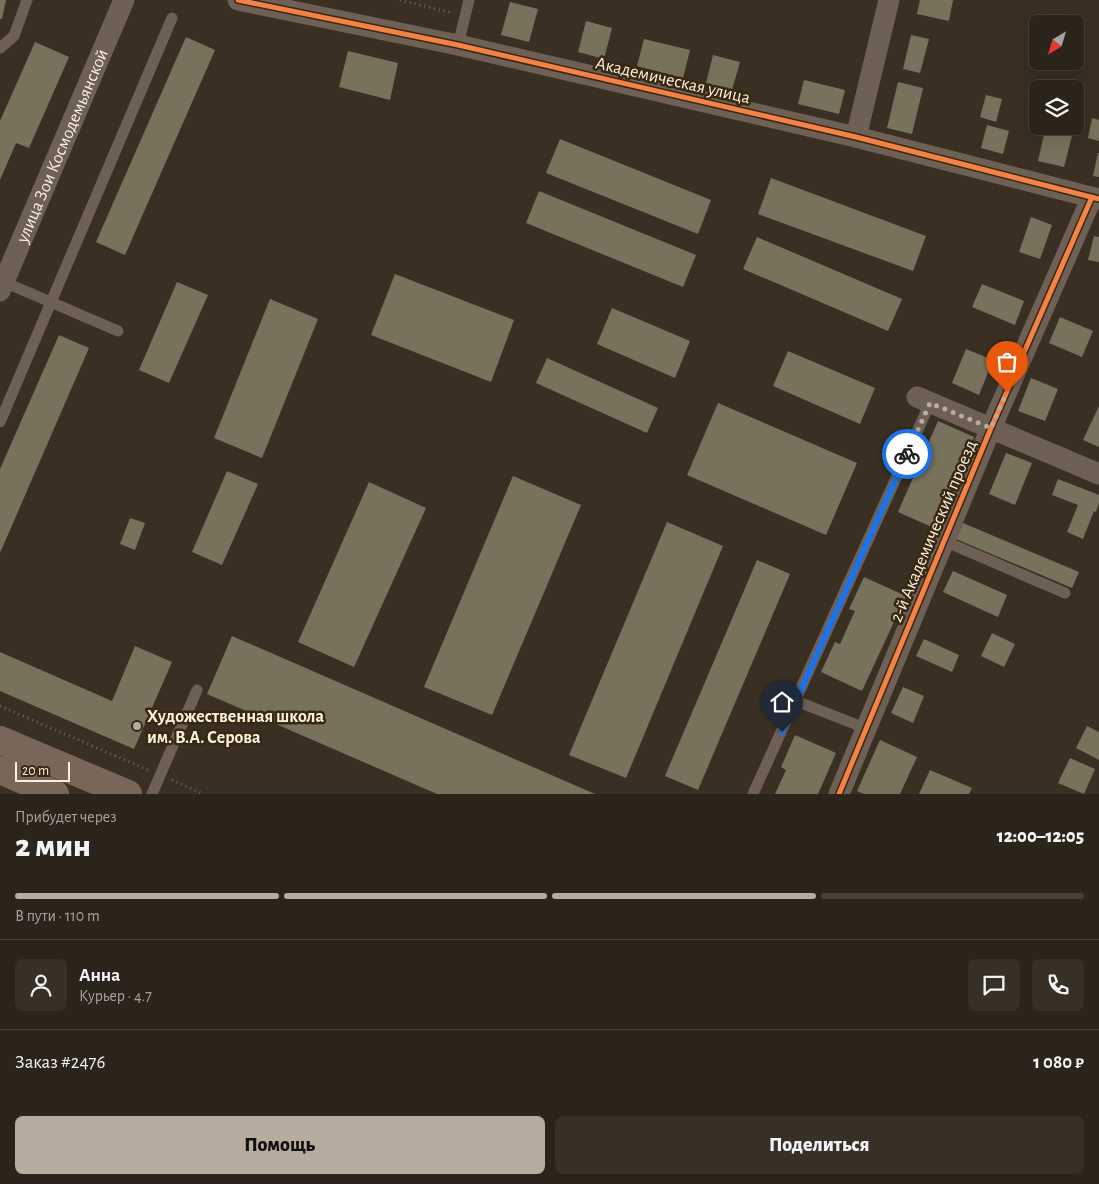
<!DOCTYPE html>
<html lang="ru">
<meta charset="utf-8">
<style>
:root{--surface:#2b241a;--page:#373027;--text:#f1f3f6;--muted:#a6a4a2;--line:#474139;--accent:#b6ad9f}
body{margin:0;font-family:"Alegreya Sans",sans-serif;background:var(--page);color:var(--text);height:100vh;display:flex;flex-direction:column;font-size:19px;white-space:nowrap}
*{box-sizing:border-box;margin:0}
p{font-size:16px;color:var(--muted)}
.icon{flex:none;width:28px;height:28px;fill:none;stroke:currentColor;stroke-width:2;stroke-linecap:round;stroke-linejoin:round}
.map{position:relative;height:794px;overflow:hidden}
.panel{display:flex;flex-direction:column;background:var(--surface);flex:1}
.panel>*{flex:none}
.needle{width:32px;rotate:218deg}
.controls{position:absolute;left:1029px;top:15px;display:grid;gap:10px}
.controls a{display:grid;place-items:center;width:55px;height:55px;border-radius:8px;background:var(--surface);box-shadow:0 5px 20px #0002,0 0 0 1px var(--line);font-size:25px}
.scale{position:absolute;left:15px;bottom:12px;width:55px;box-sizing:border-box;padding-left:5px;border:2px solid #faf0e2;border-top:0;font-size:14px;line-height:18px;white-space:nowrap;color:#faf0e2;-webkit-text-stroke:4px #382810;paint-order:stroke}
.pin{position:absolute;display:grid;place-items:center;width:42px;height:42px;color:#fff;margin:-51px -21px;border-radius:50% 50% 50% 0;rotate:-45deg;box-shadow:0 0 5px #0007}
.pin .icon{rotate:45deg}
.courier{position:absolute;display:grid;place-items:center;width:50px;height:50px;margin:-25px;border:4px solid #1a73e8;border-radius:50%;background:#fff;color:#222;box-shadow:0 1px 6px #0007}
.head em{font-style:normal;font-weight:800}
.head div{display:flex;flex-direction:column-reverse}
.head{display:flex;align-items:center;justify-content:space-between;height:85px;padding:0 15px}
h1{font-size:32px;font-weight:800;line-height:38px}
.bar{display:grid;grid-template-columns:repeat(4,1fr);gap:8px 5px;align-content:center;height:60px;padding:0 15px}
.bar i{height:6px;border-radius:4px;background:var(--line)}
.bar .current{background:var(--accent)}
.bar p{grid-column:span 4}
.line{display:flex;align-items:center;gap:12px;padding:0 15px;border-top:1px solid var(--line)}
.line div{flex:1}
.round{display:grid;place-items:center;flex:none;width:52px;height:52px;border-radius:8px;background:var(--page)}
.button{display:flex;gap:10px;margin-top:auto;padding:10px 15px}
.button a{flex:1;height:58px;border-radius:8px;background:var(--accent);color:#111;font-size:20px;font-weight:800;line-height:58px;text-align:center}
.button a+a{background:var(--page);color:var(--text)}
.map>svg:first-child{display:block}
.building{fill:#78725d}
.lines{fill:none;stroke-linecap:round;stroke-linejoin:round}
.path{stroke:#72675e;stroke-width:3;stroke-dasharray:1 4;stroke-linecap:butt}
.lane{stroke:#6f6056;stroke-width:11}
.street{stroke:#6f6056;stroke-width:21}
.primary{stroke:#796659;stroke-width:28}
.cycleway-casing{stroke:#382810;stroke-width:8}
.cycleway{stroke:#f48246;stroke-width:5}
.done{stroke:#b6ad9f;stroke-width:5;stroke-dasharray:0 9}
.route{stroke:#1a73e8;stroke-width:6}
.poi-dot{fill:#b6ad9f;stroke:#382810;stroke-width:2}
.labels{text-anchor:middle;stroke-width:5;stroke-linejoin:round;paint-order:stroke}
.street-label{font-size:18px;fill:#faf0e2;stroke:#382810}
.poi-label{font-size:18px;font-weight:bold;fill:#faf0e2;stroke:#382810;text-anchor:start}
</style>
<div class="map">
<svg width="1099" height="794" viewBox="0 0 1099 794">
<rect width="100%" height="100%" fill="#393023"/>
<!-- building -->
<g class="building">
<path d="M0 0H6L2 19H0Z"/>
<path d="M920 0H953L949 21 917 14Z"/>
<path d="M510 2 538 9 529 42 501 35Z"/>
<path d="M586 21 612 28 604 59 578 52Z"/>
<path d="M911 35 929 39 920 73 903 69Z"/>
<path d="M186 37 215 50 125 255 96 242Z"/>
<path d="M644 39 690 50 683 78 637 66Z"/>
<path d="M35 42 69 57 29 148 16 143 0 180V121Z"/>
<path d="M348 51 398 63 390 100 339 87Z"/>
<path d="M713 55 740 62 732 90 706 83Z"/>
<path d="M804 80 845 90 839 114 798 104Z"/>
<path d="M898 82 923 88 912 134 887 128Z"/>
<path d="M986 95 1002 99 996 122 980 117Z"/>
<path d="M1037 97 1038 98V117L1032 116Z"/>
<path d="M1092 118 1099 120V141L1088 138Z"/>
<path d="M987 125 1009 131 1003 154 981 148Z"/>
<path d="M1045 130 1072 136 1064 167 1038 161Z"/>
<path d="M560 139 711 200 698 234 546 173Z"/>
<path d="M1098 153H1099V177L1093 176Z"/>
<path d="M771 178 926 236 913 271 758 214Z"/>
<path d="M539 191 696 255 683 287 526 223Z"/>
<path d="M1031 217 1052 225 1040 259 1019 252Z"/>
<path d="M1094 236 1099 237V262L1088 260Z"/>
<path d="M757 237 902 299 888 331 743 269Z"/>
<path d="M395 274 514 320 491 382 371 335Z"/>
<path d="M177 282 208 295 169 383 139 370Z"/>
<path d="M982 284 1024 301 1015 325 972 307Z"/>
<path d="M270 299 318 319 262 458 214 438Z"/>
<path d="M612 308 690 341 675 378 597 344Z"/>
<path d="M1060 317 1093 331 1082 357 1049 343Z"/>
<path d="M59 335 89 348 0 553V469Z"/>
<path d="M966 349 993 360 979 395 952 383Z"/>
<path d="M788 351 875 388 860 424 773 386Z"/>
<path d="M547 358 658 408 647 433 536 383Z"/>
<path d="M1031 378 1058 389 1045 421 1018 411Z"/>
<path d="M718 403 857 463 826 535 687 475Z"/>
<path d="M1099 406V447L1083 440Z"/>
<path d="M938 421 974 437 934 528 898 512Z"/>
<path d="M1006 453 1032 463 1015 505 989 494Z"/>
<path d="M227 471 258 484 222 565 192 552Z"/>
<path d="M513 476 581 505 492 715 424 687Z"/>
<path d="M1058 479 1099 495V503L1096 512 1094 511 1083 539 1067 532 1078 505 1052 495Z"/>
<path d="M369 482 426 508 354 667 298 642Z"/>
<path d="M130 518 145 523 135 550 120 544Z"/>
<path d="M667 522 723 546 626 778 569 755Z"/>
<path d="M963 523 1079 572 1072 588 956 539Z"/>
<path d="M757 560 790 574 698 790 665 776Z"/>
<path d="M953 571 1007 595 998 617 943 592Z"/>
<path d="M864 577 906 596 862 691 821 672 835 642 840 644 855 611 849 609Z"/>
<path d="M992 633 1015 644 1004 667 981 656Z"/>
<path d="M232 636 595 794H437L207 694Z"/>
<path d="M924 639 959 655 952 672 916 656Z"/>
<path d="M135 646 172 662 134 749 0 691V652L112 701Z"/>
<path d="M903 687 924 696 913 723 891 713Z"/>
<path d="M1087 726 1099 732V760L1076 748Z"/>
<path d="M795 735 836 753 818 794H775L786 770 781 767Z"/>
<path d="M880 740 917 757 900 794H864L857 791Z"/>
<path d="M1070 758 1095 769 1084 794 1058 783Z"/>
<path d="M930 770 972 788 969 794H919Z"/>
</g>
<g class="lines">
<!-- path -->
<g class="path">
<path d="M400 0 452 13"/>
<path d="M0 706 148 770"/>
<path d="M172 780 203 794"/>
</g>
<!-- lane -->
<g class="lane">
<path d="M458 45 469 0"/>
<path d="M0 48 14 36 27 0"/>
<path d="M4 282 118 331"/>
<path d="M0 422 172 18"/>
<path d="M944 541 1065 593"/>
<path d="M796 701 865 728"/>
<path d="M152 794 197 690"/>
<path d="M753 794 930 403"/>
</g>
<!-- street -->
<g class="street">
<path d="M238 0 458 45 856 137 1099 199"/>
<path d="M856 137 889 0"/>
<path id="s1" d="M0 291 124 0"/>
<path d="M917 397 1099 474"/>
<path d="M839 794 991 428 1092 197"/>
</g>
<!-- primary -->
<g class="primary">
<path d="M0 740 128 794"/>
<path d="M0 770 55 794"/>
</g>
<defs>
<g id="cycleway">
<path d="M238 0 458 45 856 137 1099 199"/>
<path d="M839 794 991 428 1092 197"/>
</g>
</defs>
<!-- cycleway casing -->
<use href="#cycleway" class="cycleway-casing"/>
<!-- cycleway -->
<use href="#cycleway" class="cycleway"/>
</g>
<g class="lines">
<!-- done -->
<path class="done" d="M907 454 930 403 991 428 1007 392"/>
<!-- route -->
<path class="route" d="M782 732 907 454"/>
</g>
<!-- markers -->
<circle class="poi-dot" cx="137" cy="726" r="5"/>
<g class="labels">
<!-- street labels -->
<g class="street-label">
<text transform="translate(673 80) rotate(13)" y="6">Академическая улица</text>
<text dy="6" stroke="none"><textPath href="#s1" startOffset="158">улица Зои Космодемьянской</textPath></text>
<text transform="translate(933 531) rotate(-67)" y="6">2-й Академический проезд</text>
</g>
<!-- poi labels -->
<g class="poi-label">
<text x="147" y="722">Художественная школа<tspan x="147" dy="21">им. В.А. Серова</tspan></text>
</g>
</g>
</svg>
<div class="controls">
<a><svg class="needle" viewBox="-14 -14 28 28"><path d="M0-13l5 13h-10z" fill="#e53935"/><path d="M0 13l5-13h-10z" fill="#a6a4a2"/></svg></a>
<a><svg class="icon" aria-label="layers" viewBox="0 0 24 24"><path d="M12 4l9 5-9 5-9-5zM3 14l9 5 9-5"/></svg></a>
</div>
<div class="scale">20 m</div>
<div class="pin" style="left:1007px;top:392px;background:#ea580c"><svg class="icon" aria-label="bag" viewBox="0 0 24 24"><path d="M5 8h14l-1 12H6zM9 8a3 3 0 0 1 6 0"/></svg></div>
<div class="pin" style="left:782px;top:732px;background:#1f2937"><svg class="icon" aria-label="home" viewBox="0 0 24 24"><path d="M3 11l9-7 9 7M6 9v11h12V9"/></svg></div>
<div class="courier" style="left:907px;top:454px"><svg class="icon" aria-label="bike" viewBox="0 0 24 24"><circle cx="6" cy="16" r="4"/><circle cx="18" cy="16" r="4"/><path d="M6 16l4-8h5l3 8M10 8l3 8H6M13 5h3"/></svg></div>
</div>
<section class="panel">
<div class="head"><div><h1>2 мин</h1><p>Прибудет через</p></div><em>12:00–12:05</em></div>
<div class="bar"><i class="current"></i><i class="current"></i><i class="current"></i><i></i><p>В пути · 110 m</p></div>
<div class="line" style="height:90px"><a class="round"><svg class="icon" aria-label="person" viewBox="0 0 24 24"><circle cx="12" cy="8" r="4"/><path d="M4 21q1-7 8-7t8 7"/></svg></a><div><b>Анна</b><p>Курьер · 4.7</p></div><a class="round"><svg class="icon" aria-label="chat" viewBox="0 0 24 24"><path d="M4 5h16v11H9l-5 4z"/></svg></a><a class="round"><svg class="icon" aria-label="phone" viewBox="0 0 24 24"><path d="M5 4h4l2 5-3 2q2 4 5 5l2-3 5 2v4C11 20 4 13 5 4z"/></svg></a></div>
<div class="line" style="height:65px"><div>Заказ #2476</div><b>1 080 ₽</b></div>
<div class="button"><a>Помощь</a><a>Поделиться</a></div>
</section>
